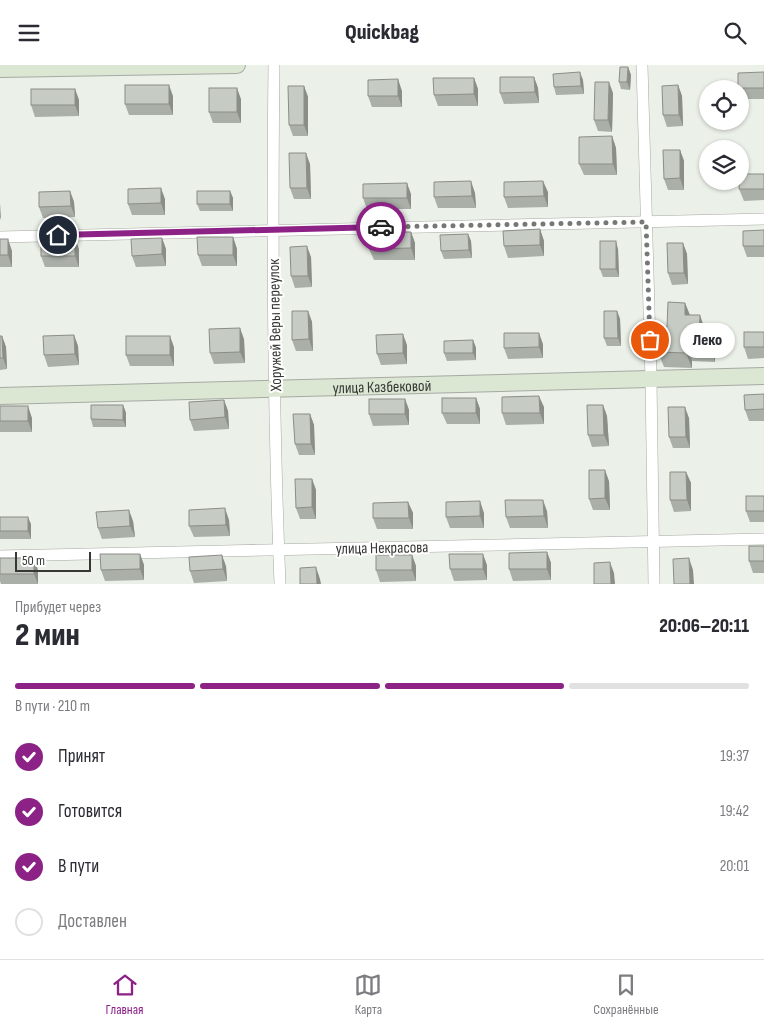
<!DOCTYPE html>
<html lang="ru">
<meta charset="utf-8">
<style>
:root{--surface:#fff;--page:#f2f2f3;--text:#2b2b33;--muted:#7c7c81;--line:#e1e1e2;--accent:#8c2186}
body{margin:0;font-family:"Sofia Sans Condensed",sans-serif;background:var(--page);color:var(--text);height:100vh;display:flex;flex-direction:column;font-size:19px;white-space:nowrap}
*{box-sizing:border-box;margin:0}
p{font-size:16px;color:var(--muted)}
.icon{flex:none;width:28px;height:28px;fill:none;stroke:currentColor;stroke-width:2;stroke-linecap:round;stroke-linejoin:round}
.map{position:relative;height:519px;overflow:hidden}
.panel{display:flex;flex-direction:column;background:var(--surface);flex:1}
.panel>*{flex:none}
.tools{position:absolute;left:699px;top:15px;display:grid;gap:10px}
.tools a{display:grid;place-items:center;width:50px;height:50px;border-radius:50%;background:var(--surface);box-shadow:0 1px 4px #0004;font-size:25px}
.scale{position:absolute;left:15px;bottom:12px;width:76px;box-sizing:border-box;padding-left:5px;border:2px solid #363835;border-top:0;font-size:14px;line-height:18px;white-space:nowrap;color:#363835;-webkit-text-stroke:4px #fff;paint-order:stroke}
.pin{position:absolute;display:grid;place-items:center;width:42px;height:42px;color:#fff;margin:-21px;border:2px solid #fff;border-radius:50%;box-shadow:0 1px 5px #0007}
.courier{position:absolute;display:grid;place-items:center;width:50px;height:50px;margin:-25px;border:4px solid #8c2186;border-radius:50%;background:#fff;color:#222;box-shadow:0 1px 6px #0007}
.bubble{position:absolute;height:35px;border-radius:18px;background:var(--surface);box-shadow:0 1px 4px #0004;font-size:16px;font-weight:800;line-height:35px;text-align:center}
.summary em{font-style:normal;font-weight:800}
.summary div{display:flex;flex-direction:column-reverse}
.summary{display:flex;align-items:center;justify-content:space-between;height:85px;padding:0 15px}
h1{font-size:32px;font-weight:800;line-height:38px}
.bar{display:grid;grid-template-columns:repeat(4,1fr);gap:8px 5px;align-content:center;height:60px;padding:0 15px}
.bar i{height:6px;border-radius:4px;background:var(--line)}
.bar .selected{background:var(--accent)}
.bar p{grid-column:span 4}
ol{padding:0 15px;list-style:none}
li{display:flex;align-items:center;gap:15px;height:55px}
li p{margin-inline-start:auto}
li .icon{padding:5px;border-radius:50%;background:var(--accent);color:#fff;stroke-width:4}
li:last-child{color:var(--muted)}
li i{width:28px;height:28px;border:2px solid var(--line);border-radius:50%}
header{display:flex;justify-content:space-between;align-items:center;height:65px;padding:0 15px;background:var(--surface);font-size:22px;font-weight:800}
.dock{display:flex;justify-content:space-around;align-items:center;height:70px;border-top:1px solid var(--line);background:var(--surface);font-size:14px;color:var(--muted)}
.dock a{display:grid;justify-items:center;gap:2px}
.dock .selected{color:var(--accent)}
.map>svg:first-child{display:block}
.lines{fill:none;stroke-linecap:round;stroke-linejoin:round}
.street-casing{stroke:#a6aaa3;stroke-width:12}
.secondary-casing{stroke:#a6aaa3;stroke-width:18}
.street{stroke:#fff;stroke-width:11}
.secondary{stroke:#dbe6d3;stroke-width:16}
.wall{fill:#aaafa8}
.shaded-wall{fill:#8b8e88}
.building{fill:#c6cbc3;stroke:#8b8e88}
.done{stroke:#757874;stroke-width:5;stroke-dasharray:0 9}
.route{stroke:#8c2186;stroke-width:6}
.labels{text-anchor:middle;stroke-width:4;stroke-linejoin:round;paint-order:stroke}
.street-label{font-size:16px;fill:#363835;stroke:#fff}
</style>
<header><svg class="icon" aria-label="menu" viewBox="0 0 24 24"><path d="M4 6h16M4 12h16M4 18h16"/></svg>Quickbag<svg class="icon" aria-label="search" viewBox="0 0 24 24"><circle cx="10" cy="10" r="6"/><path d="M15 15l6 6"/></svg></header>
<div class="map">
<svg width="764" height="519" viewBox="0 0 764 519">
<rect width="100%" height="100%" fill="#ebf0e8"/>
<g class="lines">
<defs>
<g id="street">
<path d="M274 0C272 173 273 346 280 519"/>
<path d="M642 0 651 314 654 519"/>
<path d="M0 172 764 154"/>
<path d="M0 491 764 474"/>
</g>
<g id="secondary">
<path d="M0 4 237 0"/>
<path id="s1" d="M0 331 764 311"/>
</g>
</defs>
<!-- street casing -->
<use href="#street" class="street-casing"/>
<!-- secondary casing -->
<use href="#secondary" class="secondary-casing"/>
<!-- street -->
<use href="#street" class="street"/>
<!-- secondary -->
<use href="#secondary" class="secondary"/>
</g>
<!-- wall -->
<g class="wall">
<path d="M628 2 631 10 630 25 621 24 619 17Z"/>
<path d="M764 7V34H742L740 28V24L738 23Z"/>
<path d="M534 12 538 23 539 38 504 39 500 28Z"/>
<path d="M474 13 478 24V41H438L434 30Z"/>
<path d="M583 15 584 29 556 30 554 22Z"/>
<path d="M678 20 682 31 683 61 667 62 663 50Z"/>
<path d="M304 21 308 32V71H293L289 60Z"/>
<path d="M75 24 79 35V51L35 52 31 40Z"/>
<path d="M402 26V42H372L368 31Z"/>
<path d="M613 28 612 67 598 66 594 55Z"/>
<path d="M173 31V50H129L125 39Z"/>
<path d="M241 34V58H213L209 47Z"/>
<path d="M612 71 616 83 617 110H584L579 99Z"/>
<path d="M680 85 684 96V125H668L664 114Z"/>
<path d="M310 99 311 134H294L290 123Z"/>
<path d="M764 109V135L744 136 739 124Z"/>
<path d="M70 126 74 137 75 152 43 153 39 142Z"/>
<path d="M230 126 233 133V146H200L197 139Z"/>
<path d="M548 127V142L508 143 504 132Z"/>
<path d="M475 128 476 143H438L434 132Z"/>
<path d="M411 129V144H367L363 133Z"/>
<path d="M165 134V150H132L128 139Z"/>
<path d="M540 164 544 176V191L508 193 504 181Z"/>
<path d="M764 165V192H747L743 181Z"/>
<path d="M411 167 415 178V195H374L369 184Z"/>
<path d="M468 169 471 176 472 193 444 194 441 186Z"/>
<path d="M233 172 237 184V201H202L198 190Z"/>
<path d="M162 173 166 184V201L136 202 132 191Z"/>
<path d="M0 174 12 186V202H0Z"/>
<path d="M683 178 687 189 688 219 672 220 668 208Z"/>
<path d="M79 184V202H45L41 191Z"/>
<path d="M618 184 619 212H603L600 204Z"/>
<path d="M311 192 312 222 295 223 291 211Z"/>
<path d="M685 238 690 250 705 265V269L715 284V297L692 296V303L664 302 658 287 667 262Z"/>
<path d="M308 246 312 257 313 286H296L292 275Z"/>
<path d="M617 246 620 254 621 281H607L604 273Z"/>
<path d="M764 267V293L748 294 744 282Z"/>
<path d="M74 270 78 281 79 300 48 302 44 290Z"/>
<path d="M0 271H2L6 282 7 304 0 305Z"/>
<path d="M244 274 245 298 214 299 210 288Z"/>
<path d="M473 275 476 283V295L447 296 444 288Z"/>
<path d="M543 279V293L508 294 504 283Z"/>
<path d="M407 280V299L381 300 377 289Z"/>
<path d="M174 282V301H130L126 290Z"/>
<path d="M764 329V356H749L745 345Z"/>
<path d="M476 333 480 344V359H447L442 348Z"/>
<path d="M405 334 409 345V360L373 361 369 349Z"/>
<path d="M224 335 228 346 229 364 194 366 190 355Z"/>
<path d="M123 340 126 348V362H93L91 354Z"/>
<path d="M603 340 607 351 609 381 592 382 588 370Z"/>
<path d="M0 341 32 353V367H0Z"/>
<path d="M544 342V359L506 360 502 348Z"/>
<path d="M310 349 314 360 315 390H299L295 379Z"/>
<path d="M689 353 690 383H673L669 372Z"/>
<path d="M686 407 691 418V446L674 447 670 435Z"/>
<path d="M312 414 316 425V454H300L296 443Z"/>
<path d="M609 416 610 445H593L589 434Z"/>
<path d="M764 431V457H750L746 446Z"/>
<path d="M408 437 413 448V464H377L373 453Z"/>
<path d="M547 446 548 463H510L506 452Z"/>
<path d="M484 448V463H450L446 452Z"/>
<path d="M0 452 31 459V474H0Z"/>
<path d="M229 455 230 471 194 472 189 461Z"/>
<path d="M133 456 135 472 102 474 98 463Z"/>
<path d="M764 481V508H753L749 496Z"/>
<path d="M547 487 551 498V515L513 516 509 504Z"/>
<path d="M140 489 144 500V515L105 516 101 505Z"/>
<path d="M412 490 416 501V516L380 517 376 505Z"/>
<path d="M0 493 38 505V519H1L0 516Z"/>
<path d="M487 500V515L454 516 450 504Z"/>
<path d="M226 501 227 516 194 518 190 506Z"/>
</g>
<!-- shaded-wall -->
<g class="shaded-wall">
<path d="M628 2 631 10 630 25 627 17Z"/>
<path d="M580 7 583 15 584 29 581 21Z"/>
<path d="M534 12 538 23 539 38 535 27Z"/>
<path d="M474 13 478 24V41L474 29Z"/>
<path d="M398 14 402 26V42L398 31Z"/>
<path d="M609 17 613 28 612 67 608 55Z"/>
<path d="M169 20 173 31V50L169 39Z"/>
<path d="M678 20 682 31 683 61 679 50Z"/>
<path d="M304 21 308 32V71L304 60Z"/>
<path d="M237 23 241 34V58L237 47Z"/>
<path d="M75 24 79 35V51L75 40Z"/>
<path d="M612 71 616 83 617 110 613 99Z"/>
<path d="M680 85 684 96V125L680 113Z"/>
<path d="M306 88 310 99 311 134 307 123Z"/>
<path d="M471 116 475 128 476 143 472 131Z"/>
<path d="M543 116 548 127V142L544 131Z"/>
<path d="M407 118 411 129V144L407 133Z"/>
<path d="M161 123 165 134V150L161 138Z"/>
<path d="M70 126 74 137 75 152 71 141Z"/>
<path d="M230 126 233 133V146L230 139Z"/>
<path d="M0 137V138L1 155 0 152Z"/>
<path d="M540 164 544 176V191L540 180Z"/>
<path d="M411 167 415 178V195L411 183Z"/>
<path d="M468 169 471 176 472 193 469 185Z"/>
<path d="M233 172 237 184V201L233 190Z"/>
<path d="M75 173 79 184V202L75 191Z"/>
<path d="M162 173 166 184V201L162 189Z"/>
<path d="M8 174 12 186V202L8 190Z"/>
<path d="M616 176 618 184 619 212 616 204Z"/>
<path d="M683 178 687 189 688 219 684 208Z"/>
<path d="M307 181 311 192 312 222 308 211Z"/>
<path d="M685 238 691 253 685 250Z"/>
<path d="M308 246 312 257 313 286 309 274Z"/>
<path d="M617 246 620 254 621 281 618 273Z"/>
<path d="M700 250 705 265 704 282 699 269Z"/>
<path d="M240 263 244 274 245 298 240 287Z"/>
<path d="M539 268 543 279V293L539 282Z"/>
<path d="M403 269 407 280V299L403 288Z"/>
<path d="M74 270 78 281 79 300 75 289Z"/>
<path d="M710 270 715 284V297L710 282Z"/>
<path d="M2 271 6 282 7 304 3 293Z"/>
<path d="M170 271 174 282V301L170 290Z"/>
<path d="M473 275 476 283V295L473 288Z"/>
<path d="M687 281 692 296V303L686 288Z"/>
<path d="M539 331 544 342V359L540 348Z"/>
<path d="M476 333 480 344V359L476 348Z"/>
<path d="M405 334 409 345V360L405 349Z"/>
<path d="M224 335 228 346 229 364 225 352Z"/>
<path d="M123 340 126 348V362L123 355Z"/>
<path d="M603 340 607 351 609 381 604 370Z"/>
<path d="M28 341 32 353V367L28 356Z"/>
<path d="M685 342 689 353 690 383 686 372Z"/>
<path d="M310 349 314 360 315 390 311 379Z"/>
<path d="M605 405 609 416 610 445 605 433Z"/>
<path d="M686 407 691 418V446L687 435Z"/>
<path d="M312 414 316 425V454L312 442Z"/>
<path d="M543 435 547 446 548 463 544 451Z"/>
<path d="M480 436 484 448V463L480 451Z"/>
<path d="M408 437 413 448V464L409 453Z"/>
<path d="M225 443 229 455 230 471 226 460Z"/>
<path d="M129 445 133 456 135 472 130 461Z"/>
<path d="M28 452 31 459V474L28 466Z"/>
<path d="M547 487 551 498V515L547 504Z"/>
<path d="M140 489 144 500V515L140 504Z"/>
<path d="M483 489 487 500V515L483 504Z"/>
<path d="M222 490 226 501 227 516 223 504Z"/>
<path d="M412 490 416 501V516L412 505Z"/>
<path d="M34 493 38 505V519L34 509Z"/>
<path d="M689 493 693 505 694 519H690Z"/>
<path d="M610 497 614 508 615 519H611Z"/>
<path d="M316 502 320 514 321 519H317Z"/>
</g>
<!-- building -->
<g class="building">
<path d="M620 2H628L627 17H619Z"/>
<path d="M580 7 581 21 554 22 553 9Z"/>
<path d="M764 7V23H738V8Z"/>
<path d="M500 12H534L535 27 500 28Z"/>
<path d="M433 13H474V29L434 30Z"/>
<path d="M398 14V31H368V15Z"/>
<path d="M595 17H609L608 55H594Z"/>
<rect x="125" y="20" width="44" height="19"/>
<path d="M678 20 679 50H663L662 21Z"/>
<path d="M288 21H304V60H289Z"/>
<rect x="209" y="23" width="28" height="24"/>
<rect x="31" y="24" width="44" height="16"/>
<path d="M612 71 613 99H579V72Z"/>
<path d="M663 85H680V113L664 114Z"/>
<path d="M289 88H306L307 123H290Z"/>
<path d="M740 109H764V124H739Z"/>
<path d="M471 116 472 131 434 132V117Z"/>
<path d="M543 116 544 131 504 132V117Z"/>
<path d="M407 118V133H363V119Z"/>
<path d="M161 123V138L128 139V124Z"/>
<path d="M70 126 71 141 39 142V127Z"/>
<rect x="197" y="126" width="33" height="13"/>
<path d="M540 164V180L504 181 503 166Z"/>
<path d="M764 165V181H743V166Z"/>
<path d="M369 167H411V183L369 184Z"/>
<path d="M468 169 469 185 441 186 440 170Z"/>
<path d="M197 172H233V190H198Z"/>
<rect x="41" y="173" width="34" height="18"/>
<path d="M162 173V189L132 191 131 174Z"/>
<rect x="0" y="174" width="8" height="16"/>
<rect x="600" y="176" width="16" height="28"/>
<path d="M667 178H683L684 208H668Z"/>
<path d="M307 181 308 211H291L290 182Z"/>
<path d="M668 237 685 238V250H700L699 269 710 270V282L687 281 686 288 658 287 659 262H667Z"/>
<path d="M292 246H308L309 274 292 275Z"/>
<path d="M604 246H617L618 273H604Z"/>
<path d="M240 263V287L210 288 209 264Z"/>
<rect x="744" y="267" width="20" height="15"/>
<path d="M504 268H539V282L504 283Z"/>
<path d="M403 269V288L377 289 376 270Z"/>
<path d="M74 270 75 289 44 290 43 271Z"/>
<path d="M0 271H2L3 293H0Z"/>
<rect x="126" y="271" width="44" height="19"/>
<path d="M473 275V288H444V276Z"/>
<path d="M764 329V344L745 345 744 330Z"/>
<path d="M539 331 540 348H502V332Z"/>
<rect x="442" y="333" width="34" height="15"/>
<rect x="369" y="334" width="36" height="15"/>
<path d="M224 335 225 352 190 355 189 337Z"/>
<path d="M91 340H123V355L91 354Z"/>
<path d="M587 340H603L604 370H588Z"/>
<rect x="0" y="341" width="28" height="15"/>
<path d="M668 342H685L686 372H669Z"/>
<path d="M293 349H310L311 379H295Z"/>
<path d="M589 405H605V433L589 434Z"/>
<path d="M670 407H686L687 435H670Z"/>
<path d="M295 414H312V442L296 443Z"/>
<rect x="746" y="431" width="18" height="15"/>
<path d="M505 435H543L544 451 506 452Z"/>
<path d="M480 436V451L446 452V437Z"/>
<path d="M408 437 409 453H373V438Z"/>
<path d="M225 443 226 460 189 461V445Z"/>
<path d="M129 445 130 461 98 463 96 447Z"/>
<rect x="0" y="452" width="28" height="14"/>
<rect x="749" y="481" width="15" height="15"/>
<path d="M547 487V504H509V488Z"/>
<path d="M100 489H140V504L101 505Z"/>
<path d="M449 489H483V504H450Z"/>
<path d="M222 490 223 504 190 506 189 492Z"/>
<rect x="376" y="490" width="36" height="15"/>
<rect x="0" y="493" width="34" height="16"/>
<path d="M689 493 690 519H674L673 494Z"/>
<path d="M610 497 611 519H594V498Z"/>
<path d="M316 502 317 519H300V503Z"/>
</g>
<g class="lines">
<!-- done -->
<path class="done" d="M381 162 646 157 650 275"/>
<!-- route -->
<path class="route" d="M58 170 381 162"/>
</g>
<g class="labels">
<!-- street labels -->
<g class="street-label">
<text transform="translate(274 260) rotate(-91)" y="6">Хоружей Веры переулок</text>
<text dy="6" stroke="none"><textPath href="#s1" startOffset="382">улица Казбековой</textPath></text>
<text transform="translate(382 482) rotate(-1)" y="6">улица Некрасова</text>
</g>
</g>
</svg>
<div class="tools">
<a><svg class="icon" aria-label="locate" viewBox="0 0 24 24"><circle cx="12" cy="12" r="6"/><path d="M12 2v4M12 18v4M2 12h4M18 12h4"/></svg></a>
<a><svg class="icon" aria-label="layers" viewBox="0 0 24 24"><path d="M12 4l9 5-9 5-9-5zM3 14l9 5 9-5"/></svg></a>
</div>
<div class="scale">50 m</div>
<div class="pin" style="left:650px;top:275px;background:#ea580c"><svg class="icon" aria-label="bag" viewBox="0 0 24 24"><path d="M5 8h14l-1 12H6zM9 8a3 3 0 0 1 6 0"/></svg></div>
<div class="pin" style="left:58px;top:170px;background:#1f2937"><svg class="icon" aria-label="home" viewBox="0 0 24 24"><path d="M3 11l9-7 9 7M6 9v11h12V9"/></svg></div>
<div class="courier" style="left:381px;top:162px"><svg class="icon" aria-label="car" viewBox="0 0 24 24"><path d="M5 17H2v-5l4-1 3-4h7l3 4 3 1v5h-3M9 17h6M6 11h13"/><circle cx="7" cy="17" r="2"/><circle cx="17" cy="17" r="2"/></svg></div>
<div class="bubble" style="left:680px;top:258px;width:55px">Леко</div>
</div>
<section class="panel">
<div class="summary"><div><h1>2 мин</h1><p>Прибудет через</p></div><em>20:06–20:11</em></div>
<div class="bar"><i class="selected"></i><i class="selected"></i><i class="selected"></i><i></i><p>В пути · 210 m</p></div>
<ol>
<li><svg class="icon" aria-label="check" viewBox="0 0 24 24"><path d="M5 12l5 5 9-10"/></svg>Принят<p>19:37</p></li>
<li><svg class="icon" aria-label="check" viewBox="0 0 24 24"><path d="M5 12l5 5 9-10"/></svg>Готовится<p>19:42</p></li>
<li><svg class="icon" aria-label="check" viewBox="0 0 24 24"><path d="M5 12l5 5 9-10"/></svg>В пути<p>20:01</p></li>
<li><i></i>Доставлен</li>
</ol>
</section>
<nav class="dock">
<a class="selected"><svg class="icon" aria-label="home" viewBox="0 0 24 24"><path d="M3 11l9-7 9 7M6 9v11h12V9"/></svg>Главная</a>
<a><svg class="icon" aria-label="map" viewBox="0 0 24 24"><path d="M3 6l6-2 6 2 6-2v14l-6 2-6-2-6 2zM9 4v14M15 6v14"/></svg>Карта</a>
<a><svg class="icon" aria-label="saved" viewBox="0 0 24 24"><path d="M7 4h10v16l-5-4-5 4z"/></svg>Сохранённые</a>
</nav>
